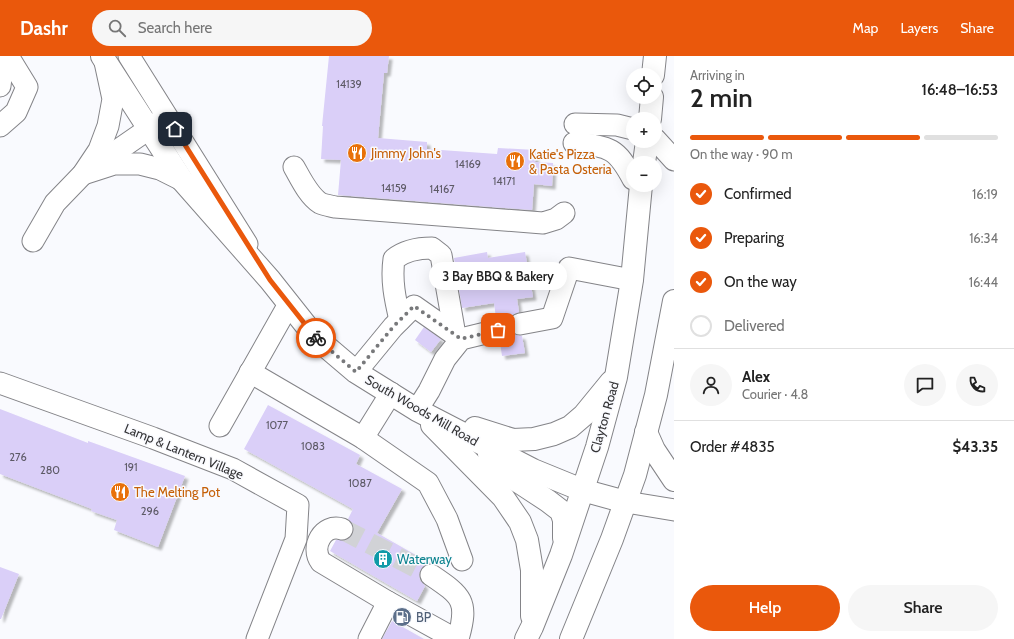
<!DOCTYPE html>
<meta charset="utf-8">
<style>
:root{--surface:#fff;--page:#f6f6f6;--text:#222;--muted:#767676;--line:#e0e0e0;--accent:#ea580c}
body{margin:0;font-family:Cabin,sans-serif;background:var(--page);color:var(--text);height:100vh;display:flex;flex-direction:column;font-size:15px;white-space:nowrap}
*{box-sizing:border-box;margin:0}
p{font-size:13px;color:var(--muted)}
.icon{flex:none;width:22px;height:22px;fill:none;stroke:currentColor;stroke-width:2;stroke-linecap:round;stroke-linejoin:round}
.map{position:relative;flex:1;overflow:hidden}
.sheet{display:flex;flex-direction:column;background:var(--surface);width:340px}
.sheet>*{flex:none}
.controls{position:absolute;left:626px;top:12px;display:grid;gap:8px}
.controls a{display:grid;place-items:center;width:36px;height:36px;border-radius:50%;background:var(--surface);box-shadow:0 4px 16px #0002;font-size:20px}
.pin{position:absolute;display:grid;place-items:center;width:34px;height:34px;color:#fff;margin:-17px;border-radius:8px;box-shadow:0 2px 6px #0006}
.courier{position:absolute;display:grid;place-items:center;width:40px;height:40px;margin:-20px;border:3px solid #ea580c;border-radius:50%;background:#fff;color:#222;box-shadow:0 1px 5px #0007}
.bubble{position:absolute;height:28px;border-radius:14px;background:var(--surface);box-shadow:0 4px 16px #0002;font-size:13px;font-weight:600;line-height:28px;text-align:center}
.headline em{font-style:normal;font-weight:600}
.headline div{display:flex;flex-direction:column-reverse}
.headline{display:flex;align-items:center;justify-content:space-between;height:68px;padding:0 16px}
h1{font-size:26px;font-weight:600;line-height:30px}
.bar{display:grid;grid-template-columns:repeat(4,1fr);gap:6px 4px;align-content:center;height:48px;padding:0 16px}
.bar i{height:5px;border-radius:3px;background:var(--line)}
.bar .selected{background:var(--accent)}
.bar p{grid-column:span 4}
.line{display:flex;align-items:center;gap:10px;padding:0 16px;border-top:1px solid var(--line)}
.line div{flex:1}
.round{display:grid;place-items:center;flex:none;width:42px;height:42px;border-radius:21px;background:var(--page)}
ol{padding:0 16px;list-style:none}
li{display:flex;align-items:center;gap:12px;height:44px}
li p{margin-inline-start:auto}
li .icon{padding:4px;border-radius:50%;background:var(--accent);color:#fff;stroke-width:4}
li:last-child{color:var(--muted)}
li i{width:22px;height:22px;border:2px solid var(--line);border-radius:50%}
.action{display:flex;gap:8px;margin-top:auto;padding:8px 16px}
.action a{flex:1;height:46px;border-radius:24px;background:var(--accent);color:#fff;font-size:16px;font-weight:600;line-height:46px;text-align:center}
.action a+a{background:var(--page);color:var(--text)}
header{display:flex;align-items:center;gap:24px;box-sizing:border-box;height:56px;padding:0 20px;background:var(--accent);color:#fff}
header strong{font-size:19px}
nav{display:flex;gap:22px;margin-inline-start:auto;font-size:14px}
.search{width:280px;height:36px;background:var(--page);display:flex;align-items:center;gap:10px;box-sizing:border-box;padding:0 14px;border-radius:22px;color:var(--muted);font-size:15px}
main{display:flex;flex:1;min-height:0}
.map>svg:first-child{display:block}
.building{fill:#dacff8;filter:url(#shadow)}
.lines{fill:none;stroke-linecap:round;stroke-linejoin:round}
.minor-tunnel{stroke:#d1d2d6;stroke-width:21;stroke-dasharray:21 10;stroke-linecap:butt}
.minor-casing{stroke:#848488;stroke-width:23}
.major-casing{stroke:#848488;stroke-width:24}
.minor{stroke:#fff;stroke-width:21}
.major{stroke:#fff;stroke-width:22}
.done{stroke:#78797b;stroke-width:4;stroke-dasharray:0 7.2}
.route{stroke:#ea580c;stroke-width:5}
.labels{text-anchor:middle;stroke-width:3;stroke-linejoin:round;paint-order:stroke}
.number-label{font-size:11px;fill:#5d5a66}
.food-label{font-size:13px;fill:#c56008;stroke:#f9fafe;text-anchor:start}
.street-label{font-size:13px;fill:#333335;stroke:#f9fafe}
.culture-label{font-size:13px;fill:#0d838f;stroke:#f9fafe;text-anchor:start}
.service-label{font-size:13px;fill:#4e5e75;stroke:#f9fafe;text-anchor:start}
</style>
<header>
<strong>Dashr</strong>
<div class="search"><svg class="icon" aria-label="search" viewBox="0 0 24 24"><circle cx="10" cy="10" r="6"/><path d="M15 15l6 6"/></svg>Search here</div>
<nav><a>Map</a><a>Layers</a><a>Share</a></nav>
</header>
<main>
<div class="map">
<svg width="674" height="583" viewBox="0 0 674 583">
<defs>
<filter id="shadow"><feDropShadow dx="3.5" dy="3.5" stdDeviation="1" flood-color="#0004"/></filter>
</defs>
<rect width="100%" height="100%" fill="#f9fafe"/>
<!-- building -->
<g class="building">
<path d="M329 0H389L387 17H384L378 82 427 86V93L497 98 498 92 536 94 535 106 553 107 552 130 534 128 532 154 338 139 341 104 321 103 323 70H322Z"/>
<path d="M487 196 488 202 525 196 533 241 517 243 519 256 512 259 509 264 508 269 506 265 502 263 496 262 494 247 462 252 454 202Z"/>
<path d="M424 271 441 283 431 296 415 284Z"/>
<path d="M510 273 516 279 522 280 525 297 502 300 500 286 507 282 509 278Z"/>
<path d="M268 349 360 399 356 408 402 433 377 477 430 507 426 508 421 513 419 518 420 524 425 530 417 545 330 495 336 484H346L352 480 354 475 353 469 348 463 353 453 244 393Z"/>
<path d="M0 353 88 387V385L185 420 158 491 114 474 117 464 91 455 92 453 0 418Z"/>
<path d="M0 511 19 518 1 563H0Z"/>
<path d="M392 565 424 583H382Z"/>
</g>
<g class="lines">
<!-- minor-tunnel -->
<path class="minor-tunnel" d="M342 473 431 519"/>
<defs>
<g id="minor">
<path d="M129 0 247 188"/>
<path d="M0 30 3 5 2 0"/>
<path d="M575 68 617 69 633 73"/>
<path d="M0 70 16 56 27 31 8 0"/>
<path d="M655 83 674 104"/>
<path d="M574 87C610 91 616 91 633 123"/>
<path d="M95 110 163 63"/>
<path d="M294 111C301 123 308 139 320 147 324 149 331 150 335 151L543 167 556 163 564 157"/>
<path d="M83 118 114 108H140L160 113 182 124"/>
<path d="M33 185 55 147 83 118 99 94 108 70 113 43 105 6"/>
<path d="M400 264C395 243 391 224 394 203 404 195 419 192 432 192L441 199 455 279"/>
<path d="M520 268 552 262 569 212 632 224"/>
<path d="M250 316 363 382 428 427 447 463 462 504"/>
<path d="M356 316 393 271 414 250 461 283"/>
<path d="M0 327 153 382 233 413 298 449 296 483 257 583"/>
<path d="M417 354 429 335 445 303 461 283 498 274"/>
<path d="M220 370 289 248"/>
<path d="M363 382 391 337"/>
<path d="M626 446 674 454"/>
<path d="M342 473C323 467 310 491 321 506L388 546 369 583"/>
<path d="M431 519C462 540 469 545 458 583"/>
<path d="M388 546 455 583"/>
</g>
<g id="major">
<path d="M102 0 182 124 270 224 316 282 356 316 417 354 533 414 582 434 626 446"/>
<path d="M653 19 655 0"/>
<path d="M650 63 652 41"/>
<path d="M644 107 647 85"/>
<path d="M432 369 503 441 520 466 527 484 532 514V560"/>
<path d="M475 372 513 384 534 383 554 378 570 371 584 359 611 326"/>
<path d="M646 376 654 394 674 424"/>
<path d="M489 398 513 422 548 445 561 455 564 464V482"/>
<path d="M526 583 532 571 561 499 597 391 616 321 632 224 641 129"/>
<path d="M571 583 612 483 635 419 656 339 674 245"/>
</g>
</defs>
<!-- minor casing -->
<use href="#minor" class="minor-casing"/>
<!-- major casing -->
<use href="#major" class="major-casing"/>
<!-- minor -->
<use href="#minor" class="minor"/>
<!-- major -->
<use href="#major" class="major"/>
</g>
<g class="lines">
<!-- done -->
<path class="done" d="M316 282 356 316 393 271 414 250 461 283 498 274"/>
<!-- route -->
<path class="route" d="M175 73 270 224 316 282"/>
</g>
<!-- icons -->
<defs>
<symbol id="restaurant-disc" viewBox="-11 -11 22 22"><circle r="9.5" fill="#e8710a" stroke="#f9fafe"/><path d="M-5-6h1v4h1v-4h1v4h1v-4h1v5L-1.5 .5V6h-2V.5L-5-1ZM5-6V6H3V1.5H1.5Q1.5-4 5-6Z" fill="#fff"/></symbol>
<symbol id="building-disc" viewBox="-11 -11 22 22"><circle r="9.5" fill="#0f9aa8" stroke="#f9fafe"/><path d="M-4-6H4V6H1V3H-1V6H-4ZM-2.5-4.3h1.7v1.8h-1.7ZM.8-4.3h1.7v1.8H.8ZM-2.5-1h1.7V.8h-1.7ZM.8-1h1.7V.8H.8Z" fill="#fff"/></symbol>
<symbol id="fuel-disc" viewBox="-11 -11 22 22"><circle r="9.5" fill="#5c6f8a" stroke="#f9fafe"/><path d="M-5.5-6h7V0h2V4h1.3V-2.5L3-4.5l.8-.8L6-3V5H2.5V1h-1V6h-7ZM-4.2-4.7v3.2H.2V-4.7Z" fill="#fff"/></symbol>
</defs>
<g fill-rule="evenodd">
<use href="#restaurant-disc" x="346" y="86" width="22" height="22"/>
<use href="#restaurant-disc" x="504" y="94" width="22" height="22"/>
<use href="#restaurant-disc" x="109" y="425" width="22" height="22"/>
<use href="#building-disc" x="372" y="492" width="22" height="22"/>
<use href="#fuel-disc" x="391" y="550" width="22" height="22"/>
</g>
<g class="labels">
<!-- number labels -->
<g class="number-label">
<text x="349" y="32">14139</text>
<text x="468" y="112">14169</text>
<text x="504" y="129">14171</text>
<text x="394" y="136">14159</text>
<text x="442" y="137">14167</text>
<text x="277" y="373">1077</text>
<text x="313" y="394">1083</text>
<text x="18" y="405">276</text>
<text x="131" y="415">191</text>
<text x="50" y="418">280</text>
<text x="360" y="431">1087</text>
<text x="150" y="459">296</text>
</g>
<!-- food labels -->
<g class="food-label">
<text x="371" y="102">Jimmy John's</text>
<text x="529" y="103">Katie's Pizza<tspan x="529" dy="15">&amp; Pasta Osteria</tspan></text>
<text x="134" y="441">The Melting Pot</text>
</g>
<!-- street labels -->
<g class="street-label">
<text transform="translate(422 354) rotate(30)" y="5">South Woods Mill Road</text>
<text transform="translate(604 361) rotate(-74)" y="5">Clayton Road</text>
<text transform="translate(184 395) rotate(22)" y="5">Lamp &amp; Lantern Village</text>
</g>
<!-- culture labels -->
<g class="culture-label">
<text x="397" y="508">Waterway</text>
</g>
<!-- service labels -->
<g class="service-label">
<text x="416" y="566">BP</text>
</g>
</g>
</svg>
<div class="controls">
<a><svg class="icon" aria-label="locate" viewBox="0 0 24 24"><circle cx="12" cy="12" r="6"/><path d="M12 2v4M12 18v4M2 12h4M18 12h4"/></svg></a>
<a>+</a>
<a>−</a>
</div>
<div class="pin" style="left:498px;top:274px;background:#ea580c"><svg class="icon" aria-label="bag" viewBox="0 0 24 24"><path d="M5 8h14l-1 12H6zM9 8a3 3 0 0 1 6 0"/></svg></div>
<div class="pin" style="left:175px;top:73px;background:#1f2937"><svg class="icon" aria-label="home" viewBox="0 0 24 24"><path d="M3 11l9-7 9 7M6 9v11h12V9"/></svg></div>
<div class="courier" style="left:316px;top:282px"><svg class="icon" aria-label="bike" viewBox="0 0 24 24"><circle cx="6" cy="16" r="4"/><circle cx="18" cy="16" r="4"/><path d="M6 16l4-8h5l3 8M10 8l3 8H6M13 5h3"/></svg></div>
<div class="bubble" style="left:429px;top:206px;width:138px">3 Bay BBQ &amp; Bakery</div>
</div>
<section class="sheet">
<div class="headline"><div><h1>2 min</h1><p>Arriving in</p></div><em>16:48–16:53</em></div>
<div class="bar"><i class="selected"></i><i class="selected"></i><i class="selected"></i><i></i><p>On the way · 90 m</p></div>
<ol>
<li><svg class="icon" aria-label="check" viewBox="0 0 24 24"><path d="M5 12l5 5 9-10"/></svg>Confirmed<p>16:19</p></li>
<li><svg class="icon" aria-label="check" viewBox="0 0 24 24"><path d="M5 12l5 5 9-10"/></svg>Preparing<p>16:34</p></li>
<li><svg class="icon" aria-label="check" viewBox="0 0 24 24"><path d="M5 12l5 5 9-10"/></svg>On the way<p>16:44</p></li>
<li><i></i>Delivered</li>
</ol>
<div class="line" style="height:72px"><a class="round"><svg class="icon" aria-label="person" viewBox="0 0 24 24"><circle cx="12" cy="8" r="4"/><path d="M4 21q1-7 8-7t8 7"/></svg></a><div><b>Alex</b><p>Courier · 4.8</p></div><a class="round"><svg class="icon" aria-label="chat" viewBox="0 0 24 24"><path d="M4 5h16v11H9l-5 4z"/></svg></a><a class="round"><svg class="icon" aria-label="phone" viewBox="0 0 24 24"><path d="M5 4h4l2 5-3 2q2 4 5 5l2-3 5 2v4C11 20 4 13 5 4z"/></svg></a></div>
<div class="line" style="height:52px"><div>Order #4835</div><b>$43.35</b></div>
<div class="action"><a>Help</a><a>Share</a></div>
</section>
</main>
